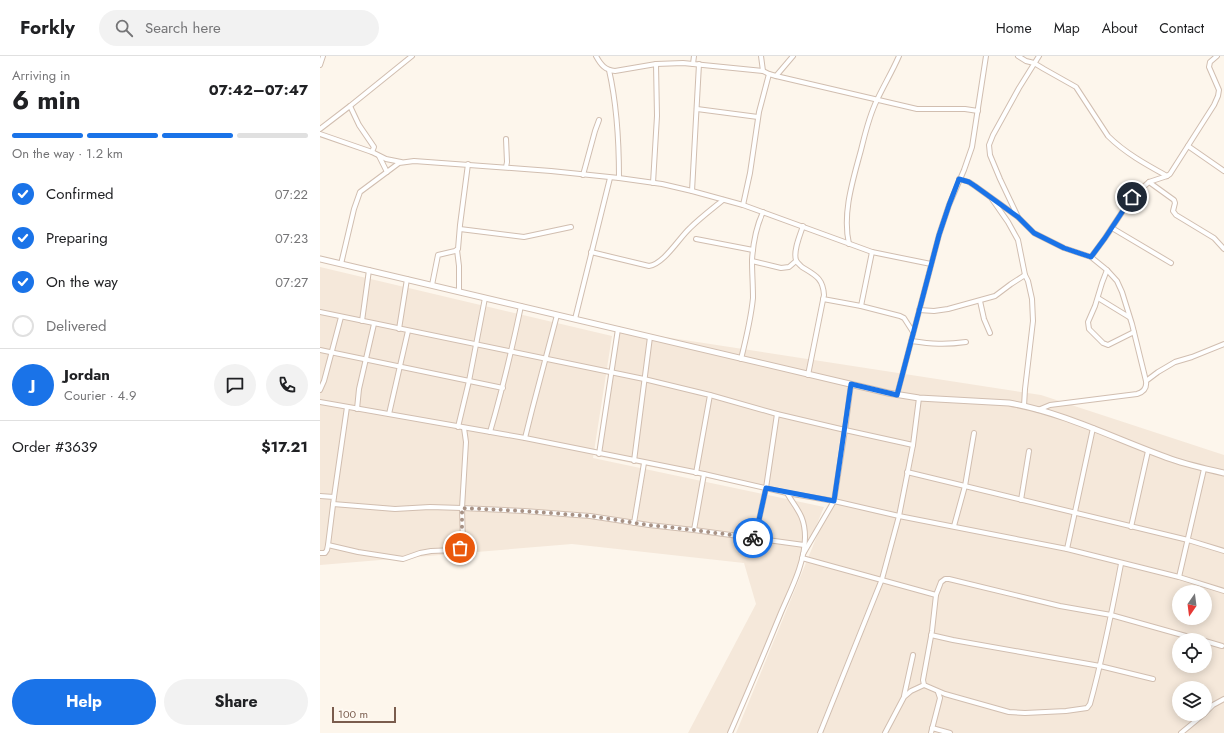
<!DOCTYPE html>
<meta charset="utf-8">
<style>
:root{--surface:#fff;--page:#f2f2f2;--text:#202124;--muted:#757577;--line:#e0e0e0;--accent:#1a73e8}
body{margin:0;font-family:Jost,sans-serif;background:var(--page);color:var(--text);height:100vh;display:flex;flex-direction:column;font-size:15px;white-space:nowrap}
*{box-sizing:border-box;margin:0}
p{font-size:13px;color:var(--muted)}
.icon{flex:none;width:22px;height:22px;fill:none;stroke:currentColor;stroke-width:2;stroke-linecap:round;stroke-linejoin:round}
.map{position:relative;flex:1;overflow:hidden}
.side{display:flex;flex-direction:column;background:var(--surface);width:320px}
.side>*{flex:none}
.needle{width:26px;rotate:194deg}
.tools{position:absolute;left:852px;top:529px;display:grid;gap:8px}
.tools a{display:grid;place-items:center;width:40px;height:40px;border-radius:50%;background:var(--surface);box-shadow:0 2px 10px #0003;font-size:20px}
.scale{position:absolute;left:12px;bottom:10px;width:64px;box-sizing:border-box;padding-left:4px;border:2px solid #7a5c4d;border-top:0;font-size:11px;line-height:14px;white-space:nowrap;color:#7a5c4d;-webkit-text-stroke:3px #fffaf3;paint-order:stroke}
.pin{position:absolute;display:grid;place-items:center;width:34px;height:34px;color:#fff;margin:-17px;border:2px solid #fff;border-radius:50%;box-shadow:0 1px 4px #0007}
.courier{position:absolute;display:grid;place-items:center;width:40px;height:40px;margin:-20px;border:3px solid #1a73e8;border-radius:50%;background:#fff;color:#222;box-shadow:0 1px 5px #0007}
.summary em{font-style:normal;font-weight:700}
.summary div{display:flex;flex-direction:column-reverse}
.summary{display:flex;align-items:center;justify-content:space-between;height:68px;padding:0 12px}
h1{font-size:26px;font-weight:700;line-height:30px}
.bar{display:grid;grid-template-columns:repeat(4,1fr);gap:6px 4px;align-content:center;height:48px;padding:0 12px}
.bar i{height:5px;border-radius:3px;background:var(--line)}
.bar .selected{background:var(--accent)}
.bar p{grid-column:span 4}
.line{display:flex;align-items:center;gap:10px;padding:0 12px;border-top:1px solid var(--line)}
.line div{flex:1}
.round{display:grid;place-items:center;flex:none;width:42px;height:42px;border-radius:21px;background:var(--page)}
ol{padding:0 12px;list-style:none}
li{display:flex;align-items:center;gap:12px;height:44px}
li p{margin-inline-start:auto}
li .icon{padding:4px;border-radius:50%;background:var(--accent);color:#fff;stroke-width:4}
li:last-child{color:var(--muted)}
li i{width:22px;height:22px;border:2px solid var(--line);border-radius:50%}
.primary-button{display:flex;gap:8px;margin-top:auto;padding:8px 12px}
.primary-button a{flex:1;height:46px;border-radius:24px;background:var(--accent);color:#fff;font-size:16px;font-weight:700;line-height:46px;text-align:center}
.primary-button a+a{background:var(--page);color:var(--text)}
header{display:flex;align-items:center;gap:24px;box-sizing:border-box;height:56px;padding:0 20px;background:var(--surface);border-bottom:1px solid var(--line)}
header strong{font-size:19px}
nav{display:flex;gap:22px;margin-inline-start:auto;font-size:14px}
.search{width:280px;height:36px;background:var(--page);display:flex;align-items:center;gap:10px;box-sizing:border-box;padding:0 14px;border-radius:22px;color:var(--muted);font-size:15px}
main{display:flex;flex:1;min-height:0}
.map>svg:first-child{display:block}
.residential{fill:#f5e8da;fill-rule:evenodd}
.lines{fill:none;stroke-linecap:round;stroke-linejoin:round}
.minor-casing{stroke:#d1beb0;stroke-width:6}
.tertiary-casing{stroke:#d1beb0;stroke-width:7}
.minor{stroke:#fff;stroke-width:4}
.tertiary{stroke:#fff;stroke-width:5}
.done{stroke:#a89285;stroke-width:4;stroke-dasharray:0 7.2}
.route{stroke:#1a73e8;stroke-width:5}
</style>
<header>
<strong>Forkly</strong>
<div class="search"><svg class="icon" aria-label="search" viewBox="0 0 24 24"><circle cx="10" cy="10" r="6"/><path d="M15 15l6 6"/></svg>Search here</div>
<nav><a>Home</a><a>Map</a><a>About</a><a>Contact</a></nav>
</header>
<main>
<section class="side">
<div class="summary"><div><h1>6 min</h1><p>Arriving in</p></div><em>07:42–07:47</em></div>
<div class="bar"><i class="selected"></i><i class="selected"></i><i class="selected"></i><i></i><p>On the way · 1.2 km</p></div>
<ol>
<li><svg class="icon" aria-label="check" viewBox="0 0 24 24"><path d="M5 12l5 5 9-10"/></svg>Confirmed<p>07:22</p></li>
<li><svg class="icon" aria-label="check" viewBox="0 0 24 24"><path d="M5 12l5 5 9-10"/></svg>Preparing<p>07:23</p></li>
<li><svg class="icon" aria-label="check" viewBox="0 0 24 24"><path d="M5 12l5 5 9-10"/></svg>On the way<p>07:27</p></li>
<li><i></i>Delivered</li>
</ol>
<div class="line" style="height:72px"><b class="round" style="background:var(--accent);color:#fff">J</b><div><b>Jordan</b><p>Courier · 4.9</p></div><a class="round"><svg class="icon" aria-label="chat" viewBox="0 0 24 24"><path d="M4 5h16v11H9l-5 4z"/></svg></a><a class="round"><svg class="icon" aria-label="phone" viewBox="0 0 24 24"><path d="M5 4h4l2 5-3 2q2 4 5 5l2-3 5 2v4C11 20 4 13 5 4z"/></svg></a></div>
<div class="line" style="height:52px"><div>Order #3639</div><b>$17.21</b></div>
<div class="primary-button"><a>Help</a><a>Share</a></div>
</section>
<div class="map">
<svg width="904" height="677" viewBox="0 0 904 677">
<rect width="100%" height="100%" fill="#fdf6ec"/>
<!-- residential -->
<g class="residential">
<path d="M0 211 292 280 273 402 504 451 410 677H368L436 548 424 507 252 488 0 509Z"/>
<path d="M299 274 721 339 904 399V677H416L511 446 276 400ZM859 536H885V562H859ZM859 584H885V610H859ZM859 632H885V658H859Z"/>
</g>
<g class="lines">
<defs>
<g id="minor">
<path d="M276 0C281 9 285 14 295 15L336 8 363 7 443 15 449 18 456 20 597 53H645L658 55"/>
<path d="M441 0 443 15"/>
<path d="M698 0 706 5 714 7 724 13 756 31 788 80C805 97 827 109 847 120"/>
<path d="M373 8 374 0"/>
<path d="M0 9 3 0"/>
<path d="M289 14C297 49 299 87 299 122"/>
<path d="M456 20 473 0"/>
<path d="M30 50 39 69 54 91 52 96"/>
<path d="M377 53 438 61"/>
<path d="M0 73 30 50 92 0"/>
<path d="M0 78 52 96 66 103 81 106"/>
<path d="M868 90 904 115"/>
<path d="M59 100 67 116"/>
<path d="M186 111 187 106 186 83"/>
<path d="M263 119 275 75 279 64"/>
<path d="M639 123 649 126 655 130 698 161 714 177 744 192 771 201"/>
<path d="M829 126 854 144 855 147 853 155 856 159 894 182 904 193"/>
<path d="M333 127 337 60 336 8"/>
<path d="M372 135 379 8"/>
<path d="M672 143 688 166 698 184 705 219 708 225 712 243 713 265 705 333 704 350"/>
<path d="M423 149 430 117 439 56 449 18"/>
<path d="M698 161 680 123 670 99 669 89 673 79 699 32 719 0"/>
<path d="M483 170C480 179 473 195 476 204 477 207 480 209 482 211 495 219 503 222 504 239L488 319"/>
<path d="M792 172 851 207"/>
<path d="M140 173 204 181 251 171"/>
<path d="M376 183 433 194"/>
<path d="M529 188C522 157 533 124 541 94 545 78 549 60 557 44 564 29 572 16 579 0"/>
<path d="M137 194 139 210V236"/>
<path d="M271 196 329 210C344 208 359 182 370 172 380 162 392 153 403 144"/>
<path d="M432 205 461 212 469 211 476 205"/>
<path d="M21 208 34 153 40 136 79 107 94 105 231 115 299 122 342 128 372 135 423 149 552 196 611 208"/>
<path d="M787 214 782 227 775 250 768 266 769 273 783 287 788 289 814 276"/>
<path d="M112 229 118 199 135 195 138 193 140 169 148 108"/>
<path d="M778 242 809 261"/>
<path d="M503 243 541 250 580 260 584 262 593 276"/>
<path d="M660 245 664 263 670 277"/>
<path d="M541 250 552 196"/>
<path d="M599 254 614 255 628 253 675 240 691 228 705 219"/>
<path d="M0 256 324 323 390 339 376 417"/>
<path d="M255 263 290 122"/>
<path d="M42 265 49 214"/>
<path d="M79 273 87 223"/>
<path d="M591 285C612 288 625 289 646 286"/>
<path d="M0 294 183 332"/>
<path d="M421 303C426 283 431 262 433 242 433 229 432 217 432 204 433 188 436 171 443 156"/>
<path d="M826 325 838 316 855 306 872 301 904 288"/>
<path d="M531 328 525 374 593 389"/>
<path d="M0 334 4 325 21 261"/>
<path d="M390 339 457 358 525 374 514 445 579 460 747 493 859 521 904 535"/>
<path d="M577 339 619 179 629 149 644 114 652 91 666 0"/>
<path d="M0 346 205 382 384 418 467 437C476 453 485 459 485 481 485 508 470 535 460 559 444 598 427 638 410 677"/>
<path d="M37 353 39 333 54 268"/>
<path d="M718 354 730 349 817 338C824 336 827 332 826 325L812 268 802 236 797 225 787 214 771 201 785 182 812 141 829 126 847 120 850 118 894 49 898 40 899 34 889 11 890 6 897 0"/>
<path d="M69 358 88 275"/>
<path d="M138 371 149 325 165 242"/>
<path d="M170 376C182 335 192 293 201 250"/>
<path d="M205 382 212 354 237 259"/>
<path d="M279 398 298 273"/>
<path d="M314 405 330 281"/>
<path d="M587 416 868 484 904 495"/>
<path d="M467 437 514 445 483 498"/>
<path d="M0 440 14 441 8 489 7 494 5 497H0"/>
<path d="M14 441 27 351"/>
<path d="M701 444 709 395"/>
<path d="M13 448 75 453 110 451 142 452 204 455 270 460 329 469 374 474 484 489"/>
<path d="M314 467 324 407"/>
<path d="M634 470 645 430 654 377"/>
<path d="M811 471 828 395"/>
<path d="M374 474 384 418"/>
<path d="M435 482 446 432 457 358"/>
<path d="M8 489 38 496 83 503 100 497 111 495 136 494 140 492 143 488 142 452 146 386 144 372"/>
<path d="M747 493 773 372"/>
<path d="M482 502 616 539"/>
<path d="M801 508C792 555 783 601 770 648L767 652 746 655 705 657 689 656 625 638 604 629 603 624 612 575 616 539 621 526 625 523H629L740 550 791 559 880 584"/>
<path d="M859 521 884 413"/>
<path d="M611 579 633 584 780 610 833 623"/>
<path d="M885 585 902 590"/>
<path d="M584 640 593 599"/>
<path d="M885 657 893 649 904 643"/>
<path d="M612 672 630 677"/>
<path d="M500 677 562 523 579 460 593 389 599 342"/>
<path d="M565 677 584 641 591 635 604 629"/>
<path d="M611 677 619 646 620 642 618 636"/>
<path d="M861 677 884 658"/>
</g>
<path id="tertiary" d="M0 203 568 337 599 342 689 347C746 357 797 384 851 403 868 409 886 413 904 417"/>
</defs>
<!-- minor casing -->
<use href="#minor" class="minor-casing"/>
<!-- tertiary casing -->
<use href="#tertiary" class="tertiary-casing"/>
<!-- minor -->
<use href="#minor" class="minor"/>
<!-- tertiary -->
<use href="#tertiary" class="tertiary"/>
</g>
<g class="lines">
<!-- done -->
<path class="done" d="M140 492 142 488V452L204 455 270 460 329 469 374 474 433 482"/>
<!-- route -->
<path class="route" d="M433 482H435L446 432 514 445 531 328 577 339 619 179 629 149 639 123 649 126 655 130 698 161 714 177 744 192 771 201 785 182 812 141"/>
</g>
</svg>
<div class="tools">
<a><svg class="needle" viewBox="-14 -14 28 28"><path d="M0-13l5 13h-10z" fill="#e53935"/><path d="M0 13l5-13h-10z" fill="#757577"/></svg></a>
<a><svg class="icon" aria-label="locate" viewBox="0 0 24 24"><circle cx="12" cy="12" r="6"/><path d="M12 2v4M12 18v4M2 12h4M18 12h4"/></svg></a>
<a><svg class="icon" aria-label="layers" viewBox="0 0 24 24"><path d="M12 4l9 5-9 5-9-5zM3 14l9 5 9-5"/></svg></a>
</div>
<div class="scale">100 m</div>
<div class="pin" style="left:140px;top:492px;background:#ea580c"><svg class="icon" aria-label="bag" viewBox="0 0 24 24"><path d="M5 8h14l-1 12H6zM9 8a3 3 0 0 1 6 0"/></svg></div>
<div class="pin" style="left:812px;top:141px;background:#1f2937"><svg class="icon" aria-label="home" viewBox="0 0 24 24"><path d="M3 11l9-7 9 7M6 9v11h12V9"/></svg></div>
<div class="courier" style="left:433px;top:482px"><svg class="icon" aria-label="bike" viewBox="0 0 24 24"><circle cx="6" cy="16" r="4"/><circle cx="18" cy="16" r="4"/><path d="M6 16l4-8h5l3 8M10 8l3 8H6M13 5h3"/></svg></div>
</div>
</main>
